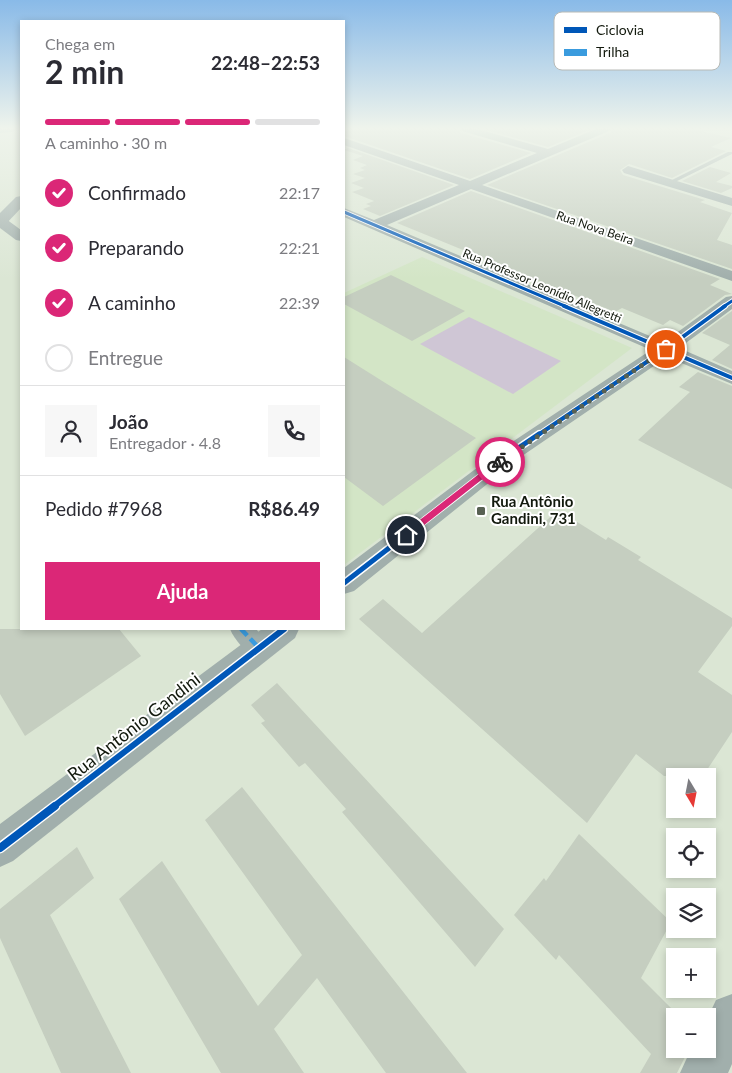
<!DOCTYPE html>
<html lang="pt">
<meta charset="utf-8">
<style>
:root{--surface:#fff;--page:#f7f7f7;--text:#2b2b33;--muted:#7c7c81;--line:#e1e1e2;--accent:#db2777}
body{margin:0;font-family:Lato,sans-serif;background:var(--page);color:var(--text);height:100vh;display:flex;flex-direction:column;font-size:19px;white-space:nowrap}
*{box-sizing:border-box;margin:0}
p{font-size:16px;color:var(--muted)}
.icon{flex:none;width:28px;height:28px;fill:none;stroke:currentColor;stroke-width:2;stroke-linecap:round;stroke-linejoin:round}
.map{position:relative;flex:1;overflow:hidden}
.side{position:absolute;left:20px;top:20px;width:325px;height:610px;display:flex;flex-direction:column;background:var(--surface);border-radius:0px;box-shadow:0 2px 8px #0003}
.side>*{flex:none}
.needle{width:32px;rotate:170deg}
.controls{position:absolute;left:666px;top:768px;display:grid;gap:10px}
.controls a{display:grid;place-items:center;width:50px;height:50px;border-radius:0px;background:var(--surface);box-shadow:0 2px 8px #0003;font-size:25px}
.pin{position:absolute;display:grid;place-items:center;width:42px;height:42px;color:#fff;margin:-21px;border:2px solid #fff;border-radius:50%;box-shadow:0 1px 5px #0007}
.courier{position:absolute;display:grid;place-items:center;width:50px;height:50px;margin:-25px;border:4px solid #db2777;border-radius:50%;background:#fff;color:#222;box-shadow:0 1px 6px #0007}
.overview em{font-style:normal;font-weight:700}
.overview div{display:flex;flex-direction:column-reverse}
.overview{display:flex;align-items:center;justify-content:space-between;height:85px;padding:0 25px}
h1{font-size:32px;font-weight:700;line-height:38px}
.bar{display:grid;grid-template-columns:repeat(4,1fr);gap:8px 5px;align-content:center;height:60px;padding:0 25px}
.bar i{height:6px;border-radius:4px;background:var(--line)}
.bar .selected{background:var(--accent)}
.bar p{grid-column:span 4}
.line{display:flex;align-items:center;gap:12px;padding:0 25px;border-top:1px solid var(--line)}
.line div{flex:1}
.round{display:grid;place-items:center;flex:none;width:52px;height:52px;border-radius:0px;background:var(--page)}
ol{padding:0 25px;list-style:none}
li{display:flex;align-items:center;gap:15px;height:55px}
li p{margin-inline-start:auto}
li .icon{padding:5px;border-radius:50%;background:var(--accent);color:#fff;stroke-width:4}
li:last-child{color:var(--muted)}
li i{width:28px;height:28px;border:2px solid var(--line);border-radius:50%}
.button{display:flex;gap:10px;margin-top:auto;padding:10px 25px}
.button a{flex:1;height:58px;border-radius:0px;background:var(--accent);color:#fff;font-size:20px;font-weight:700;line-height:58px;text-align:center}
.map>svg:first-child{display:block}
.built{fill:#d3e5c6}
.green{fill:#cfc6d5}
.building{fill:#c5cec0}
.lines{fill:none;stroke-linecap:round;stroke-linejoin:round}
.service{fill:#a1afac;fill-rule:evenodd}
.pedestrian{fill:#a1afac;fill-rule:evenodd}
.minor{fill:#a1afac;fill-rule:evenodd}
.tertiary{fill:#a1afac;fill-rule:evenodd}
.quiet{stroke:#3a9bde;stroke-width:4.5;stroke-dasharray:9 4.5;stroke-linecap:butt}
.cycleway-far4-casing{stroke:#fff;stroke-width:5}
.cycleway-far3-casing{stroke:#fff;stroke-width:6}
.cycleway-far2-casing{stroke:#fff;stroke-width:8}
.cycleway-far1-casing{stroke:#fff;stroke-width:9}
.cycleway-casing{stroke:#fff;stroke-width:11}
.cycleway-far4{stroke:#0057b8;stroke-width:3}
.cycleway-far3{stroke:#0057b8;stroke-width:4}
.cycleway-far2{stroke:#0057b8;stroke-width:5}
.cycleway-far1{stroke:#0057b8;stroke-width:6}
.cycleway{stroke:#0057b8;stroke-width:8}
.route{fill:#db2777}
.done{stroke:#586153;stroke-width:5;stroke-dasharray:0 9}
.poi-dot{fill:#586153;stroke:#fff;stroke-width:2}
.labels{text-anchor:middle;stroke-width:4;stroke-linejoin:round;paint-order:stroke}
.far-street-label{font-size:12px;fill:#12190d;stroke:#fff}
.poi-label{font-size:15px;font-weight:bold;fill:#12190d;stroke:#fff;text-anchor:start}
.near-street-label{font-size:18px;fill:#12190d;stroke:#fff}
.key{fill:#fff;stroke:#b8bab6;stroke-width:1}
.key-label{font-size:14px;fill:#12190d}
</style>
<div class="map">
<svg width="732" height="1073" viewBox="0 0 732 1073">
<rect width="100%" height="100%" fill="#dbe6d4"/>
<!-- built -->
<path class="built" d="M422 257 632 348 344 565V293Z"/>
<!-- green -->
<path class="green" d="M469 317 561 361 513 394 420 344Z"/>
<!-- building -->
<g class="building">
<path d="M344 129H459L461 133 531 153 470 179 344 136Z"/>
<path d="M483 129H592L548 147Z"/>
<path d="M612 129H692L731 138 711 147 726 151 672 178 629 164 620 170 623 175 705 200 700 202 732 213 717 240 732 245V269L487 185 610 133Z"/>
<path d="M348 148 454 185 380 216 363 209 371 206 366 204 374 201 352 192 364 188 351 183 365 178 353 174 365 170 360 168 367 165 353 160 363 156 344 150Z"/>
<path d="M710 167 731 173 716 182 732 186V188L721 193 682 181Z"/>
<path d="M471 191 720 279 710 285 732 294 725 295 683 326 670 320 663 325 622 308 615 312 397 223Z"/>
<path d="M391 275 465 311 412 341 344 304V297Z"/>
<path d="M732 311V369L712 360 730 345 702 333Z"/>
<path d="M344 357 387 384 476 438 383 506 344 477Z"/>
<path d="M698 372 732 386V489L638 440 690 392 679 387Z"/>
<path d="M558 510 606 540 608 537 641 557 638 560 732 618V626L698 672 732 695V732L703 776H664L636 754 587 823 359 619 383 599 422 633Z"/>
<path d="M0 629H119L141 656 25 736 0 694Z"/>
<path d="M277 683 504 929 475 967 342 812 346 809 305 763 299 767 261 723 265 721 251 705Z"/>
<path d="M242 787 467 1073H386L317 978 274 1029 304 1073H221L119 899 162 861 258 1006 302 955 205 820Z"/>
<path d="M579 834 671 922 641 978 679 1016H675V1049H689L677 1073H640L651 1054 559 955 556 960 514 915 544 878 546 881Z"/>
<path d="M77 847 94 878 50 915 131 1073H61L0 938V909Z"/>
</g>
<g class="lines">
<!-- service -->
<path class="service" d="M728 152H732V154L671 184 666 183Z"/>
<!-- pedestrian -->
<path class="pedestrian" d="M230 629H256L267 641 271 648 267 655 259 658C247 654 235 641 230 629Z"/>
<!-- minor -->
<g class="minor">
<path d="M0 129H17L12 132 0 133Z"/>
<path d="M461 129H477L548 149 596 129H610L609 131 482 185 732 271V281L471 189 387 225 664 342 726 297 732 296V309L679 348 732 371V384L667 357 522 456 354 591 344 594V568L506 446 651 350 344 217V208L374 220 459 185 344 145V138L470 181 537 153 462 131Z"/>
<path d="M628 166 732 198V206L624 173 622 170Z"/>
<path d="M0 218 6 219 21 230V241L16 240 0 228Z"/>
<path d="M262 629H299L295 638 13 861 0 867V824Z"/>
<path d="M732 994V1064L728 1073H680L691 1049H708V1017L716 1000Z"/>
</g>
<!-- tertiary -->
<path class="tertiary" d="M21 196V208L5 225 0 226V213L16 197Z"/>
<!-- quiet -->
<path class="quiet" d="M241 629 259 648"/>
<defs>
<g id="cycleway-far4">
<path d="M344 212 567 307"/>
<path d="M723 307 732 301"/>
</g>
<g id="cycleway-far3">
<path d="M564 306 732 378"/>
<path d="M538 435 666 349 725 306"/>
</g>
<path id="cycleway-far2" d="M344 583 514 451 539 434"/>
<path id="cycleway-far1" d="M53 807 284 629"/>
<path id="cycleway" d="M0 848 55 806"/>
</defs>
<!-- cycleway-far4 casing -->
<use href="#cycleway-far4" class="cycleway-far4-casing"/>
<!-- cycleway-far3 casing -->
<use href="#cycleway-far3" class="cycleway-far3-casing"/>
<!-- cycleway-far2 casing -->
<use href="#cycleway-far2" class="cycleway-far2-casing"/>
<!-- cycleway-far1 casing -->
<use href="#cycleway-far1" class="cycleway-far1-casing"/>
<!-- cycleway casing -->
<use href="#cycleway" class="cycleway-casing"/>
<!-- cycleway-far4 -->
<use href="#cycleway-far4" class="cycleway-far4"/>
<!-- cycleway-far3 -->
<use href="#cycleway-far3" class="cycleway-far3"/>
<!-- cycleway-far2 -->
<use href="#cycleway-far2" class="cycleway-far2"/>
<!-- cycleway-far1 -->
<use href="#cycleway-far1" class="cycleway-far1"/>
<!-- cycleway -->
<use href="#cycleway" class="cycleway"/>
</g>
<!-- sky -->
<linearGradient id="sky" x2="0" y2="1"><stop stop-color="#89bae8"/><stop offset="0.46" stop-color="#eff4ec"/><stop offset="1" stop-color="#eff4ec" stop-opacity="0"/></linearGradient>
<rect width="732" height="279" fill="url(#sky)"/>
<!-- route -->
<path class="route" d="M497 460 504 462 409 537H403V533Z"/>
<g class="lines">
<!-- done -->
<path class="done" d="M500 462 666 349"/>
</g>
<!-- markers -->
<rect class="poi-dot" x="476" y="506" width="10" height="10" rx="2.5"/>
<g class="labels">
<!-- far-street labels -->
<g class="far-street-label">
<text transform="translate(595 228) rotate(19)" y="4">Rua Nova Beira</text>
<text transform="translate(542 286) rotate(23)" y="4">Rua Professor Leonídio Allegretti</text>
</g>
<!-- poi labels -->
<g class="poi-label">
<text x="491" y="507">Rua Antônio<tspan x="491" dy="17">Gandini, 731</tspan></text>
</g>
<!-- near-street labels -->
<g class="near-street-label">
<text transform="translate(134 727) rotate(-38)" y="6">Rua Antônio Gandini</text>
</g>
</g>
<!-- legend -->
<rect x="554" y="12" width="166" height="58" rx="8" class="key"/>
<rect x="564" y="27" width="23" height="6" fill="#0057b8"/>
<rect x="564" y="49" width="23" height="7" fill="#3a9bde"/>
<g class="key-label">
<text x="596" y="35">Ciclovia</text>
<text x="596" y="57">Trilha</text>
</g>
</svg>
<div class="controls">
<a><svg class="needle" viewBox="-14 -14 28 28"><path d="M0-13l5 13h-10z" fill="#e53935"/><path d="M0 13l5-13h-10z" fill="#7c7c81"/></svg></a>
<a><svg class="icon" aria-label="locate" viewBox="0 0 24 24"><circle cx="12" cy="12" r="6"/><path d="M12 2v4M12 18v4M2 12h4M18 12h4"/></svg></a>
<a><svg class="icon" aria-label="layers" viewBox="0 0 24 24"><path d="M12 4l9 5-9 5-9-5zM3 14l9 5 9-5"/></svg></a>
<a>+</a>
<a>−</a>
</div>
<div class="pin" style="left:666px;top:349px;background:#ea580c"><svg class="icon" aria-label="bag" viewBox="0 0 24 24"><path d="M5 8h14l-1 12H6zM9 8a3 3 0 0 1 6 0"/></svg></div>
<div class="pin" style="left:406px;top:535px;background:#1f2937"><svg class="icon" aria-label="home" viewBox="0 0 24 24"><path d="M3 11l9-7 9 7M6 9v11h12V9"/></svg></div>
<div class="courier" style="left:500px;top:462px"><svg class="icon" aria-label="bike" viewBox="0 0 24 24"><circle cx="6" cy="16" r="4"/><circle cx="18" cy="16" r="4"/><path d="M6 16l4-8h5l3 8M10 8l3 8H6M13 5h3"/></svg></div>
<section class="side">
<div class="overview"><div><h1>2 min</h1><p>Chega em</p></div><em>22:48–22:53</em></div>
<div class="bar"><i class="selected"></i><i class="selected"></i><i class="selected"></i><i></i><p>A caminho · 30 m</p></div>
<ol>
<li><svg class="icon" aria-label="check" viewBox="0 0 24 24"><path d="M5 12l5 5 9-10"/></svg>Confirmado<p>22:17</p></li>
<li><svg class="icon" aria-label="check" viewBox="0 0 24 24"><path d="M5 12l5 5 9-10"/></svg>Preparando<p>22:21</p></li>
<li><svg class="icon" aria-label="check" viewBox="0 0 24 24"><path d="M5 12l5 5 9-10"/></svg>A caminho<p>22:39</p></li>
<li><i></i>Entregue</li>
</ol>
<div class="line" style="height:90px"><a class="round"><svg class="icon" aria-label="person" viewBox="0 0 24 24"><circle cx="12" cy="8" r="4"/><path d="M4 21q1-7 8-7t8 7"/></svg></a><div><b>João</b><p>Entregador · 4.8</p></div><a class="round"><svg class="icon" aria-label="phone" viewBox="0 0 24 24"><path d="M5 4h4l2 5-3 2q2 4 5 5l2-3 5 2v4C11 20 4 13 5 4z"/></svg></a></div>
<div class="line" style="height:65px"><div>Pedido #7968</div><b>R$86.49</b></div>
<div class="button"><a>Ajuda</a></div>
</section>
</div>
